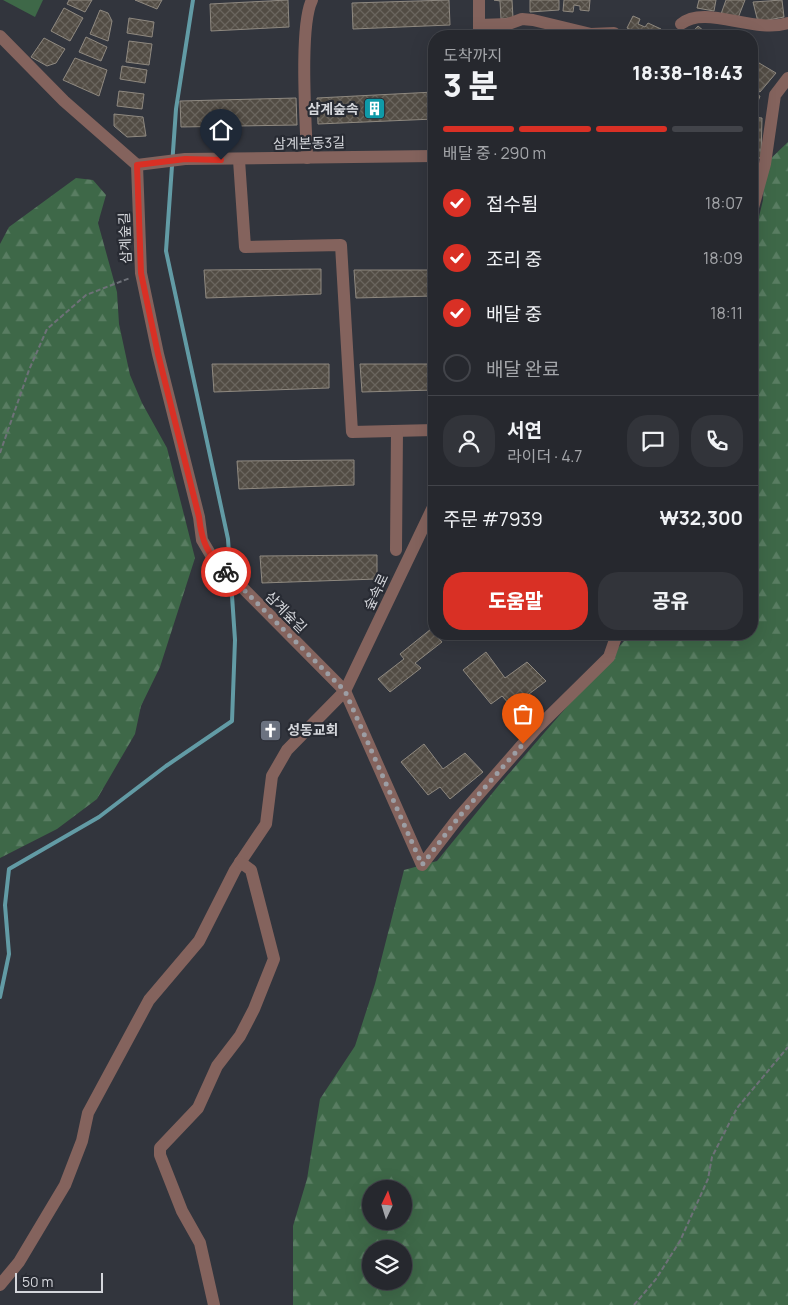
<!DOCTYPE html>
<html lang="ko">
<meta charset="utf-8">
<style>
:root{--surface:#26282e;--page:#32343a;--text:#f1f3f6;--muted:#a4a6aa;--line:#42444a;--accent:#d93025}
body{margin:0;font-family:Manrope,"Noto Sans KR",sans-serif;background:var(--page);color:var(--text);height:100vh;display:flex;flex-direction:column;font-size:19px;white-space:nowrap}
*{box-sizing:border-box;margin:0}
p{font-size:16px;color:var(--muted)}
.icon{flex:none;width:28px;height:28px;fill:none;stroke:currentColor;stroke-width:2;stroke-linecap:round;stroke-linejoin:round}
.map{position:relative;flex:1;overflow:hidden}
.details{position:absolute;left:428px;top:30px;width:330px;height:610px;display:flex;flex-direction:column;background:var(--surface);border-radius:20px;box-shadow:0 5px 20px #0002,0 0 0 1px var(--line)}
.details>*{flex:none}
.needle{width:32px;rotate:4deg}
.tools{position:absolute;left:362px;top:1180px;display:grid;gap:10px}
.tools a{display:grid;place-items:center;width:50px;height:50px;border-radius:50%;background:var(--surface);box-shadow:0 5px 20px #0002,0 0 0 1px var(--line);font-size:25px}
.scale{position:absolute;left:15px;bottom:12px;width:88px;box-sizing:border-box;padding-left:5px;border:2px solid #d5d7dc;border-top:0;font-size:14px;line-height:18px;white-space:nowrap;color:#d5d7dc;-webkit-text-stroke:4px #282b33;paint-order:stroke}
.pin{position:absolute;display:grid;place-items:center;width:42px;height:42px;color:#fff;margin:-51px -21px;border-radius:50% 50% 50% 0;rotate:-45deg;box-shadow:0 0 5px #0007}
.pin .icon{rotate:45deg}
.courier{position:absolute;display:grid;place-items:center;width:50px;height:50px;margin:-25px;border:4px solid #d93025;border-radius:50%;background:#fff;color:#222;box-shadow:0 1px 6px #0007}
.overview em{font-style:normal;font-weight:800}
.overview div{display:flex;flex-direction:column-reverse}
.overview{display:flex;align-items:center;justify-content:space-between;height:85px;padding:0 15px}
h1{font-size:32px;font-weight:800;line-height:38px}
.bar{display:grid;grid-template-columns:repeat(4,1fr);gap:8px 5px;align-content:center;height:60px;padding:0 15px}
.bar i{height:6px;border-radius:4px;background:var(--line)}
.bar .selected{background:var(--accent)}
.bar p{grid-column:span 4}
.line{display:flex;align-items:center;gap:12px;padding:0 15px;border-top:1px solid var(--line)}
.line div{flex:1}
.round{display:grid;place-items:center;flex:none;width:52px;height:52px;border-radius:20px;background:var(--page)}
ol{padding:0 15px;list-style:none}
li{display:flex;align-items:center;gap:15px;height:55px}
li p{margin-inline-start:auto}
li .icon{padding:5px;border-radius:50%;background:var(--accent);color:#fff;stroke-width:4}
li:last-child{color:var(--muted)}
li i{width:28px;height:28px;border:2px solid var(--line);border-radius:50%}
.button{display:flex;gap:10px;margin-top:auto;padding:10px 15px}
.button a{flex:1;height:58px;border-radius:20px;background:var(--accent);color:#fff;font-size:20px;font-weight:800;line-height:58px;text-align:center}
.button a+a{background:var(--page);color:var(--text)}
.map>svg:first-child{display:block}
.forest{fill:url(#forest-firs);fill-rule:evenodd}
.park{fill:#3e6848}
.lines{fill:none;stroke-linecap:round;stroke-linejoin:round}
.stream{stroke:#629ba5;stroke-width:4}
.building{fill:url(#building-cross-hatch);stroke:#8f8980}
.path{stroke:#6e7178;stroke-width:2;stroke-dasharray:5 2.5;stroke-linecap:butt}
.minor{stroke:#84635d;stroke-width:12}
.done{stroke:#9c9ea4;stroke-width:5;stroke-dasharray:0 9}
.route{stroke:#d93025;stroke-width:6}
.labels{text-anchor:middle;stroke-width:4.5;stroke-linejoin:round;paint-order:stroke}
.poi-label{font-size:14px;font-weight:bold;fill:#d5d7dc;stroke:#282b33;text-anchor:end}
.street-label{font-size:14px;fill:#d5d7dc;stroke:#282b33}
</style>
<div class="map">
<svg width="788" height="1305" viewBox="0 0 788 1305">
<defs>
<pattern id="forest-firs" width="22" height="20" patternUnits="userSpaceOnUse" patternTransform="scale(1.25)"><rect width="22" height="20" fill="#3e6848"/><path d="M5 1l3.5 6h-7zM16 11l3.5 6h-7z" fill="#597d62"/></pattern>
<pattern id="building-cross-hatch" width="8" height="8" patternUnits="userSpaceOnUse" patternTransform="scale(1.25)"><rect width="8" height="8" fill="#524c44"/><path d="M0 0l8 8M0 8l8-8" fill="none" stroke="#6a655e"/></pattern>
</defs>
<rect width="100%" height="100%" fill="#32353d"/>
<!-- forest -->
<g class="forest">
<path d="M788 142V1305H293V1226L307 1179 320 1099 355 1046 375 984 404 870 437 861 499 785 630 634H751V250L763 200 765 164ZM371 1189H404V1221H371ZM371 1249H404V1281H371Z"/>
<path d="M76 178 93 180 106 195 98 223 117 292 119 324 130 375 142 403 167 448 195 558 160 667 141 706 135 734 97 799 57 829 0 858V244L9 227Z"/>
</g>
<!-- park -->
<path class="park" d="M3 0H43L35 17Z"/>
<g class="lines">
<!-- stream -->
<g class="stream">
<path d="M193 0 176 109 166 251 228 539 230 569"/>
<path d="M0 997 9 954 5 905 9 869 99 817 166 766 232 721 235 640 231 581"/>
</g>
</g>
<!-- building -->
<g class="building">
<path d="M69 0H92L85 12 67 4Z"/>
<path d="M135 0H162L157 9Z"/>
<path d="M288 0 289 27 211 31 210 4Z"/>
<path d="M449 0 450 25 353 29 352 3Z"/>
<path d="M494 0H512L513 18 501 19 500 1Z"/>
<path d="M530 0H559V10L530 12Z"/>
<path d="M564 0H590L589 11 580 10V6L574 5 573 12 563 11Z"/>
<path d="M699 0H716L714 11 697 8Z"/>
<path d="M726 0H745L738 18 721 14Z"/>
<path d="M782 0 784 17 758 22 753 2Z"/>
<path d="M64 8 83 18 70 41 51 31Z"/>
<path d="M100 10 108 13 112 21 108 41 90 34Z"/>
<path d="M633 16 640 19 638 24 645 27 648 23 661 29 658 36H642L627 28Z"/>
<path d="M129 18 154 22 152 37 127 33Z"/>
<path d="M698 26 705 32 709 36H689Z"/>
<path d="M86 37 107 47 101 61 79 52Z"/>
<path d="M44 38 65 49 56 63 47 66 31 57Z"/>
<path d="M129 41 152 44 149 65 126 62Z"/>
<path d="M75 58 107 70 99 96 63 80Z"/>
<path d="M754 60 776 73 760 92 751 87V64Z"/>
<path d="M122 66 147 70 145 83 120 79Z"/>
<path d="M119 91 144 94 142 109 117 106Z"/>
<path d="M434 92V119L318 124 317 98Z"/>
<path d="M751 93 760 96 755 109 751 108Z"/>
<path d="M296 98 297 125 181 127 180 101Z"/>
<path d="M114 114 143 117 146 136 127 137 114 126Z"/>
<path d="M751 117 762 118 761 158H751Z"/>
<path d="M321 269V294L206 298 204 270Z"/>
<path d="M354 270H434V296L356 298Z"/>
<path d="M212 364H329V388L214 392Z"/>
<path d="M360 364H434V390L362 392Z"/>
<path d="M354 460V485L239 489 237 461Z"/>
<path d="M377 555V579L262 583 260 556Z"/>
<path d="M431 629 442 642 415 663 421 668 390 692 378 679 404 659 400 654Z"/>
<path d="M486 652 505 678 527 662 546 681 512 707 502 696 491 704 463 670Z"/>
<path d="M424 744 443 769 465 753 483 772 450 799 440 787 428 795 401 762Z"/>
</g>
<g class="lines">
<!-- path -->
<g class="path">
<path d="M0 453 29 370 47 329 86 295 130 278"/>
<path d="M634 1305 656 1279 680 1241 708 1179 712 1157 737 1108 788 1047"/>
</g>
<!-- minor -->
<g class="minor">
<path d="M681 24C705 4 754 34 788 23"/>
<path d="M479 25 508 24 522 19 533 20 591 34 614 33"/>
<path d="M0 36 64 101 137 165 141 273 158 354 199 517 202 540 212 557 345 691 422 865 458 818 536 729 609 657 617 634"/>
<path d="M479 36V0"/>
<path d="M307 158C306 124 299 26 312 0"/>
<path d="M239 160 245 247 341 245 352 432 434 430"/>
<path d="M137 165 185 159 434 156"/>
<path d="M751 215 765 164 775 95 788 78"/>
<path d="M396 550 397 431"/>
<path d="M0 1285 19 1262 65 1185 82 1141 88 1113 149 1000 199 941 235 870 266 824 272 776 287 750 345 691 434 505"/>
<path d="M214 1305 200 1243 182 1211 160 1155V1148L198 1108 217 1066 240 1036 254 1009 274 959 251 870 240 862"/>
</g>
</g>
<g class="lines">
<!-- done -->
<path class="done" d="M226 572 345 691 422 865 458 818 523 744"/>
<!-- route -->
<path class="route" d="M221 160 185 159 137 165 141 273 158 354 199 517C202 543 207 553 226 572"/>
</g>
<!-- icons -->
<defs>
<symbol id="building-square" viewBox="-11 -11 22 22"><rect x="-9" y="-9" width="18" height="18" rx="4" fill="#0f9aa8" stroke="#282b33"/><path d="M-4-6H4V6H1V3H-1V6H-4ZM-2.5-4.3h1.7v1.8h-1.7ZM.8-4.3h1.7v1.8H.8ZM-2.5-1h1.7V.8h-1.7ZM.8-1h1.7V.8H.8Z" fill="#fff"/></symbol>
<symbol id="church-square" viewBox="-11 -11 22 22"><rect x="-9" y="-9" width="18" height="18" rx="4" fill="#6b7280" stroke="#282b33"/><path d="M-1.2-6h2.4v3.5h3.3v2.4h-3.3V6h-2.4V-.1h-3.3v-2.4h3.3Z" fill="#fff"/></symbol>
</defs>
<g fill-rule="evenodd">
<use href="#building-square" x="362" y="96" width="25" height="25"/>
<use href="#church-square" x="258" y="718" width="25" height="25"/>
</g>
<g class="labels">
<!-- poi labels -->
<g class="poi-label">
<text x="359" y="114">삼계숲속</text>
<text x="287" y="735" text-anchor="start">성동교회</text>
</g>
<!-- street labels -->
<g class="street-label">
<text transform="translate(309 143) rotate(-1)" y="5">삼계본동3길</text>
<text transform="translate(125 238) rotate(-92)" y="5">삼계숲길</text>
<text transform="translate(376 592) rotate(-65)" y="5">숲속로</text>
<text transform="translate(286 612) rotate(45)" y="5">삼계숲길</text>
</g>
</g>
</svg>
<div class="tools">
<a><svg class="needle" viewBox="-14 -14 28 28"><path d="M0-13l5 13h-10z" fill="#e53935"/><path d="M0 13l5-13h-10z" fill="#a4a6aa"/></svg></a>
<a><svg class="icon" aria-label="layers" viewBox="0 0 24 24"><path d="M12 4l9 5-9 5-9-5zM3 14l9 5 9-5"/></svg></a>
</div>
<div class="scale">50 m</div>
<div class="pin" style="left:523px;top:744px;background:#ea580c"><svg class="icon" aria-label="bag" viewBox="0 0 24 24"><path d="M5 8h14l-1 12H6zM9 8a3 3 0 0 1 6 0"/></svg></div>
<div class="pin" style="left:221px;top:160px;background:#1f2937"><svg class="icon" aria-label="home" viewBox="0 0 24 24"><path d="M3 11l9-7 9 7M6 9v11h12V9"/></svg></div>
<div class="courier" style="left:226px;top:572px"><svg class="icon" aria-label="bike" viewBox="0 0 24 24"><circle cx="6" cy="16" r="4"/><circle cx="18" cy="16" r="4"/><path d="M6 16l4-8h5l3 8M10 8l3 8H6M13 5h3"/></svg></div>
<section class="details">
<div class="overview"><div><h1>3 분</h1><p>도착까지</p></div><em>18:38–18:43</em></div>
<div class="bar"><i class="selected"></i><i class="selected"></i><i class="selected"></i><i></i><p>배달 중 · 290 m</p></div>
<ol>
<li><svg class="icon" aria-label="check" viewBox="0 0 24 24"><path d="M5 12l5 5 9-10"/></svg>접수됨<p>18:07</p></li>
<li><svg class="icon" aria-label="check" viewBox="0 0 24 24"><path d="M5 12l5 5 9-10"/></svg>조리 중<p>18:09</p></li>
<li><svg class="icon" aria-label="check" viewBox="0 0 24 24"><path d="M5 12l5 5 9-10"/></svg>배달 중<p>18:11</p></li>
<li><i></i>배달 완료</li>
</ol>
<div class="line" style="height:90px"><a class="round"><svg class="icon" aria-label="person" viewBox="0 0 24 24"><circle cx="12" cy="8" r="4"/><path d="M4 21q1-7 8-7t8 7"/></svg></a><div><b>서연</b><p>라이더 · 4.7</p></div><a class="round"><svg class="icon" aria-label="chat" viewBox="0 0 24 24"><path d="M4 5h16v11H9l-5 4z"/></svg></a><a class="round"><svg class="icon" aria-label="phone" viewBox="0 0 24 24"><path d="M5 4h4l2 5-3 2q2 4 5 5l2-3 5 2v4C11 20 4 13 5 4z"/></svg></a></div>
<div class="line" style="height:65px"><div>주문 #7939</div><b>₩32,300</b></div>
<div class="button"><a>도움말</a><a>공유</a></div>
</section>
</div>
